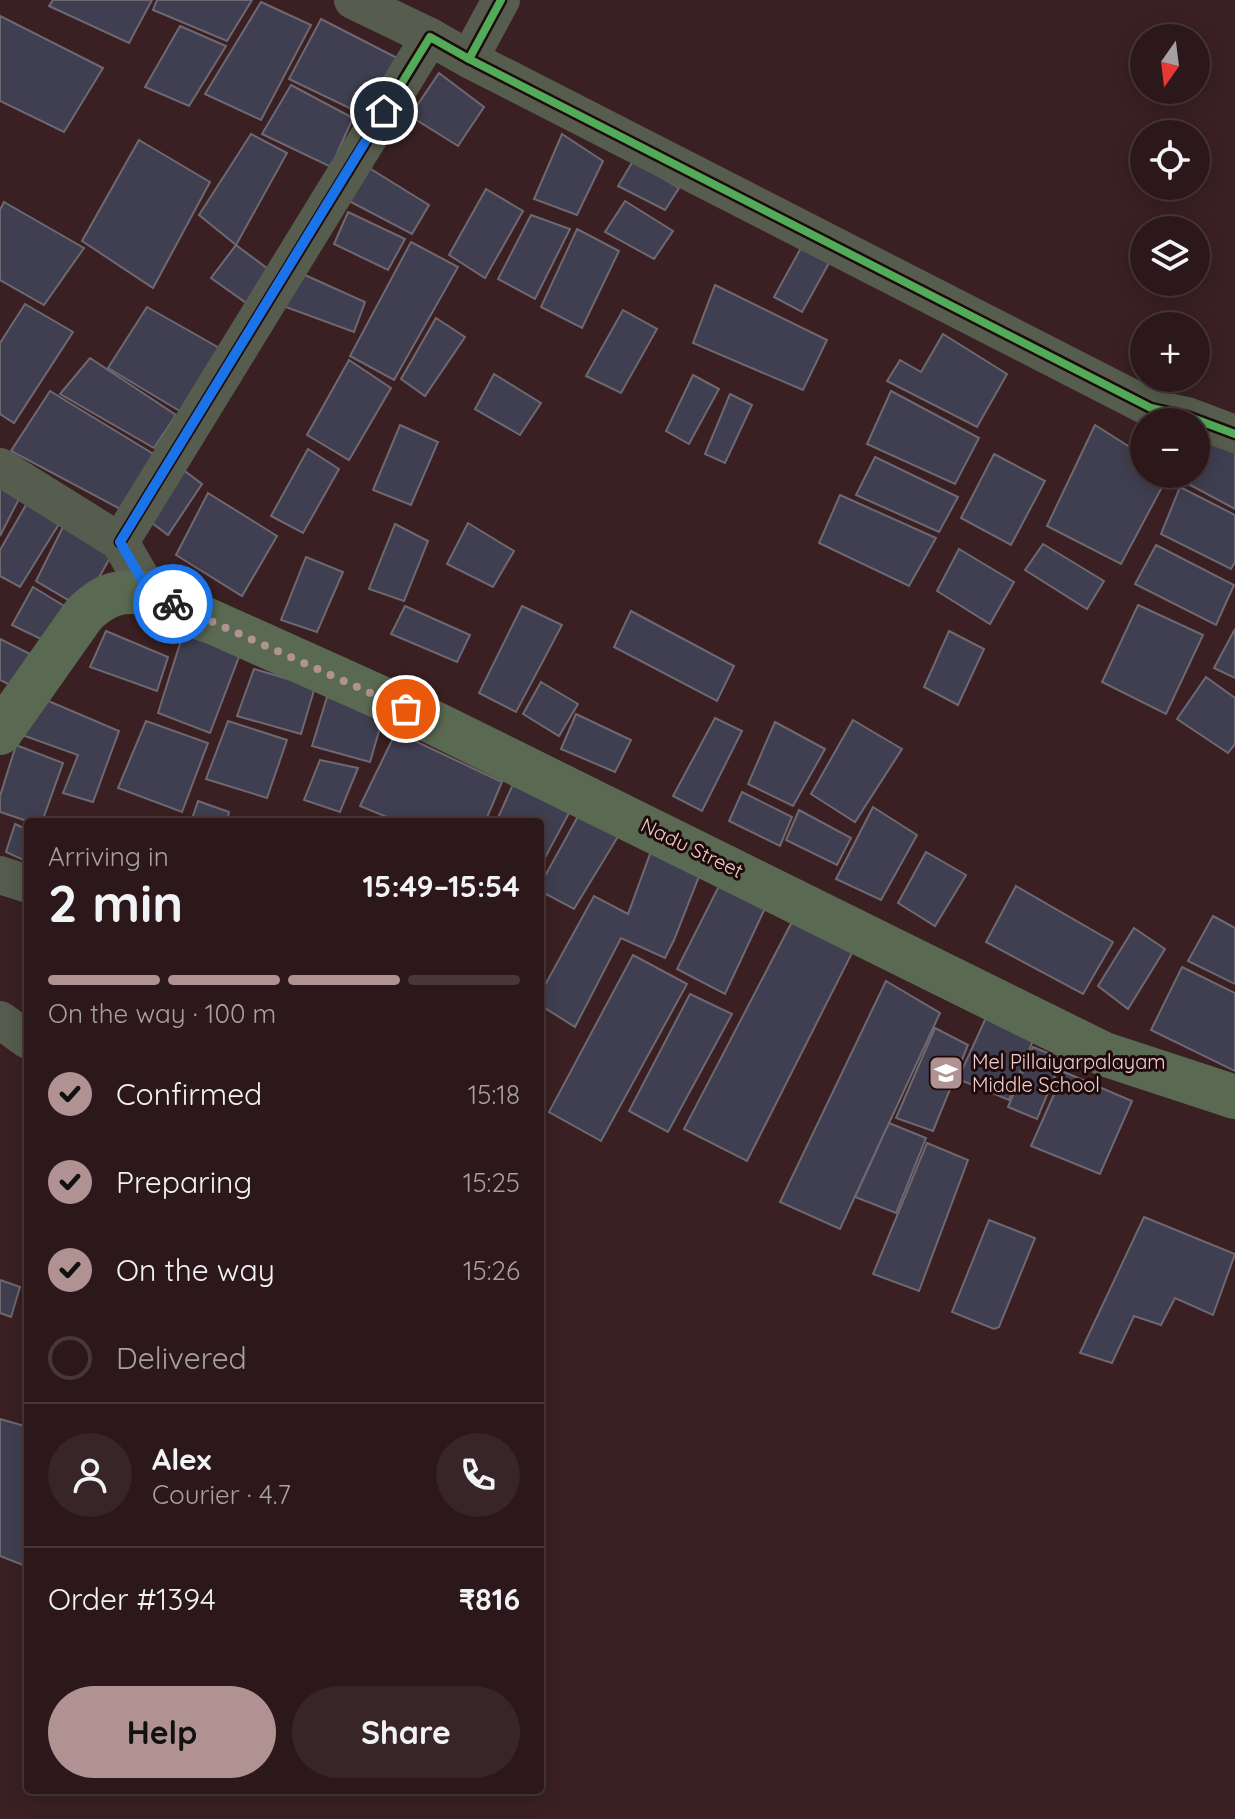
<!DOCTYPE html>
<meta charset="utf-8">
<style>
:root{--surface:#2c181a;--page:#382527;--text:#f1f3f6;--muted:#a6a0a2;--line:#483739;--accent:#b09292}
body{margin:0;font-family:Quicksand,sans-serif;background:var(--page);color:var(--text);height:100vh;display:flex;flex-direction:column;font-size:30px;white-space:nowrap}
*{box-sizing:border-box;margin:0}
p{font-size:26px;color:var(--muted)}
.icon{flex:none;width:44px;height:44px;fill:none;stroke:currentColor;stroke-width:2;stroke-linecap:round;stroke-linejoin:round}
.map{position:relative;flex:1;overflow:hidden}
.sheet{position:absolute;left:24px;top:818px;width:520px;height:976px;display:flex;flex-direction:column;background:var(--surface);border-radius:8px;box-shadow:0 4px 20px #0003,0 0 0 2px var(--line)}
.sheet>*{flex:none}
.needle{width:52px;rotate:194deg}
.tools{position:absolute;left:1130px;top:24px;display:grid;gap:16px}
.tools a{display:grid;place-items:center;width:80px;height:80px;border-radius:50%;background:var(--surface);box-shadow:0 4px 20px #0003,0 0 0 2px var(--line);font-size:40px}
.pin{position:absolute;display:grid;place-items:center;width:68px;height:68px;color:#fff;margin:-34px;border:4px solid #fff;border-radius:50%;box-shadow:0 2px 8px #0007}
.courier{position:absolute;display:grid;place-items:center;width:80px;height:80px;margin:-40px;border:6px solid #1a73e8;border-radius:50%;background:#fff;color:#222;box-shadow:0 2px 10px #0007}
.head em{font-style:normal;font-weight:700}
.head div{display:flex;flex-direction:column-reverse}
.head{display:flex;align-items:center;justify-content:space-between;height:136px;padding:0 24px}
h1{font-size:52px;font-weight:700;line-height:60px}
.bar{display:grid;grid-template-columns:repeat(4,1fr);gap:12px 8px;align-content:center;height:96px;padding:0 24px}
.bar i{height:10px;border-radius:6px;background:var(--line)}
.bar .current{background:var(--accent)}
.bar p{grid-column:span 4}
.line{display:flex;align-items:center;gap:20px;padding:0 24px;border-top:2px solid var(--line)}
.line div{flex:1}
.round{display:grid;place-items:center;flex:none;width:84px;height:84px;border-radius:42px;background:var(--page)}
ol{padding:0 24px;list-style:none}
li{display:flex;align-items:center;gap:24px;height:88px}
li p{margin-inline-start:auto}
li .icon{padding:8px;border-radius:50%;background:var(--accent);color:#111;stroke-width:4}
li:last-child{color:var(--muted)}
li i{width:44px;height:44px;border:4px solid var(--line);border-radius:50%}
.cta{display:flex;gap:16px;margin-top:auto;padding:16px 24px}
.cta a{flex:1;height:92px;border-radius:48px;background:var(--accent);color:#111;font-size:32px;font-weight:700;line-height:92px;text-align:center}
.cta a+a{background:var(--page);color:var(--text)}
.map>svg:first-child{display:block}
.building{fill:#403f51;stroke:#6e6871;stroke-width:2}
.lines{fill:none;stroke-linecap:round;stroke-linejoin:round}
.minor{stroke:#565d4e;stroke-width:38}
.major{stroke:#5a6a52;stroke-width:44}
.cycleway-casing{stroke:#1e0a0a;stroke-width:13}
.cycleway{stroke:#51ab58;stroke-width:8}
.done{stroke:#b09292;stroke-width:8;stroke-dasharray:0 14.4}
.route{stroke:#1a73e8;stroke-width:10}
.labels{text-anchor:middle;stroke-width:6;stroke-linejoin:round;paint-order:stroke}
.street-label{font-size:20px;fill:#f0d0cf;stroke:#1e0a0a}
.poi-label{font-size:20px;fill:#f0d0cf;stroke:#1e0a0a;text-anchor:start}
</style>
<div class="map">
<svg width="1235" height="1819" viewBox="0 0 1235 1819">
<rect width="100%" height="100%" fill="#3a2022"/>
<!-- building -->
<g class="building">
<path d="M53 0H152L129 43 49 6Z"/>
<path d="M157 0H252L227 41 153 10Z"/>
<path d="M261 2 311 25 261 120 205 94Z"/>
<path d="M0 16 103 68 64 132 0 101Z"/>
<path d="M321 19 401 60 366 116 289 79Z"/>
<path d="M180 26 226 46 189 106 145 87Z"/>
<path d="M439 73 484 107 458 146 410 116Z"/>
<path d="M291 85 353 118 331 167 262 134Z"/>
<path d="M251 134 287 153 236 245 199 215Z"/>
<path d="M562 134 603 161 577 215 534 199Z"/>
<path d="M139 140 210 182 153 288 82 241Z"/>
<path d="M633 161 679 188 665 210 618 186Z"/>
<path d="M366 166 429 205 412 234 349 201Z"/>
<path d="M486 189 523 211 485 278 449 255Z"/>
<path d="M625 201 673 231 654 259 605 232Z"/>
<path d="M4 202 84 248 44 305 0 280V210Z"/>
<path d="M348 212 405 239 388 270 334 244Z"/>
<path d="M531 215 570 229 535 299 498 279Z"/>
<path d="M577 229 619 251 582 328 541 307Z"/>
<path d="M807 237 834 254 802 312 774 297Z"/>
<path d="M411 242 458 267 394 380 350 356Z"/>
<path d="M236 245 280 278 256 310 211 278Z"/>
<path d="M296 271 365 302 354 332 283 306Z"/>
<path d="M715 285 827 340 803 390 693 343Z"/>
<path d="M25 304 73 332 14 423 0 414V343Z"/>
<path d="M147 307 223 350 183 413 108 368Z"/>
<path d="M623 310 657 329 621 393 586 376Z"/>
<path d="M436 318 465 337 425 396 401 379Z"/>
<path d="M943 334 1007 374 977 427 887 381 900 360 921 372Z"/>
<path d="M90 358 176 415 154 448 60 394Z"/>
<path d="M349 360 391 388 349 460 307 435Z"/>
<path d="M494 374 541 403 520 435 475 409Z"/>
<path d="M693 375 719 389 689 444 666 431Z"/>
<path d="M50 391 160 458 124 511 11 451Z"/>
<path d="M891 391 979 438 955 484 867 444Z"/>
<path d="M730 394 752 405 725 463 705 454Z"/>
<path d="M400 425 438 442 411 505 373 490Z"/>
<path d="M1095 425 1144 456V474H1169L1121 564 1047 526Z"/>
<path d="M1196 437 1235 440V509L1177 478 1178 474H1196Z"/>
<path d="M308 449 339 469 303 533 271 516Z"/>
<path d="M994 454 1045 481 1011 545 961 518Z"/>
<path d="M875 457 958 497 939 532 856 495Z"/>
<path d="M177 465 202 484 168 535 144 517Z"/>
<path d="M0 479 22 493 0 536Z"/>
<path d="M1180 487 1235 515V562L1231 569 1161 534Z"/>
<path d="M208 493 277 536 242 596 176 555Z"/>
<path d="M840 495 936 538 909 586 819 543Z"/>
<path d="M30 498 64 516 20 587 0 576V550Z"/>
<path d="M67 519 116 547 82 608 36 581Z"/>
<path d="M468 523 514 551 493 587 447 564Z"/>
<path d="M395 524 428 541 404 601 369 589Z"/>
<path d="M1043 544 1104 581 1087 609 1025 570Z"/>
<path d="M1156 545 1234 585 1216 625 1135 584Z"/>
<path d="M959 549 1014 582 990 624 937 591Z"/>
<path d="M306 557 343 572 317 632 281 620Z"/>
<path d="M33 587 66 607 47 642 12 625Z"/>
<path d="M1138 605 1203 635 1166 714 1102 682Z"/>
<path d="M405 606 470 635 457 662 391 634Z"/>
<path d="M522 606 562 625 516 712 479 693Z"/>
<path d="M631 611 734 666 717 701 614 647Z"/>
<path d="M1235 629V678L1214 668Z"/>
<path d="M106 631 168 657 157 691 90 667Z"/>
<path d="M949 631 984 649 958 705 924 687Z"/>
<path d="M183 634 240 654 210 733 158 713Z"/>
<path d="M0 639 36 657 18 689 0 680Z"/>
<path d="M254 669 315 687 301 734 237 716Z"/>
<path d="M1206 677 1235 698V744L1228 753 1177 719Z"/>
<path d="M541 682 578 704 559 736 523 714Z"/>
<path d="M39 697 119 731 93 802 63 793 78 755 22 735Z"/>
<path d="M327 697 384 714 370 762 312 746Z"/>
<path d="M576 714 631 740 615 772 561 749Z"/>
<path d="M715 718 742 731 702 811 673 796Z"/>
<path d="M853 720 902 749 855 822 811 794Z"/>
<path d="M146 721 208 743 182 812 118 788Z"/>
<path d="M228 721 287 740 267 798 206 779Z"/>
<path d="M775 722 825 749 793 806 748 784Z"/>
<path d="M396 732 502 782 485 822H399L360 806Z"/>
<path d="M16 745 63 763 42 822H30L0 812V796Z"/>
<path d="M320 760 358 768 340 812 304 800Z"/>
<path d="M519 771 576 800 540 867V822H496Z"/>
<path d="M742 792 792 817 780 846 729 821Z"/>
<path d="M198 801 229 812 227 822H191Z"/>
<path d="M873 807 917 835 881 900 836 879Z"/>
<path d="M582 809 622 830 574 909 540 891V885Z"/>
<path d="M799 810 851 838 837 865 786 840Z"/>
<path d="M15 824 28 830V862L6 852Z"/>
<path d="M654 843 705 861 674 940 665 958 621 938 575 1027 540 1005V994L594 896 628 914Z"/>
<path d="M926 852 966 875 935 926 898 903Z"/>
<path d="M721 882 767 904 725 994 677 969Z"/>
<path d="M1016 886 1113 942 1083 994 986 942Z"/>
<path d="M796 914 855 947 747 1161 684 1129Z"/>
<path d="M1213 916 1235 928V984L1188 961Z"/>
<path d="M1134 928 1165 949 1128 1009 1098 986Z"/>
<path d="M633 955 687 984 601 1141 549 1112Z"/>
<path d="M1182 967 1235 993V1071L1151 1030Z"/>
<path d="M886 981 940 1013 840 1229 780 1202Z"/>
<path d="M690 994 732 1014 668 1132 629 1111Z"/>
<path d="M989 1011 1036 1033 1009 1100 958 1079Z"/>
<path d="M935 1028 968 1045 933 1131 896 1118Z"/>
<path d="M1033 1047 1062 1059 1037 1119 1008 1107Z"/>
<path d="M1064 1072 1132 1101 1100 1174 1031 1146Z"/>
<path d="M889 1123 926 1138 896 1213 855 1197Z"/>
<path d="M927 1143 968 1160 919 1291 873 1274Z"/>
<path d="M1144 1217 1235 1254 1213 1315 1175 1298 1161 1325 1134 1316 1112 1363 1080 1353Z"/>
<path d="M989 1220 1035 1238 999 1327 994 1329 952 1312Z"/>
<path d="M0 1280 20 1287 11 1317 0 1313Z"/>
<path d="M0 1419 28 1427V1567L0 1556Z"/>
</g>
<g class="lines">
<!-- minor -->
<g class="minor">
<path d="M353 0 430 37"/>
<path d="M469 59 1151 408 1187 416 1235 434"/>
<path d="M0 467 120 542 150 594"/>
<path d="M120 542 430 37 469 59 501 0"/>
<path d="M0 875 28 884"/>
<path d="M0 1020 28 1040"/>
</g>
<!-- major -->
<path class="major" d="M0 733 84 614C105 593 122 589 150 594L406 709 1104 1054 1235 1097"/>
<defs>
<g id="cycleway">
<path d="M469 59 1151 408 1187 416 1235 434"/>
<path d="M120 542 430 37 469 59 501 0"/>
</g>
</defs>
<!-- cycleway casing -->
<use href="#cycleway" class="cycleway-casing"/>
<!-- cycleway -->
<use href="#cycleway" class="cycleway"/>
</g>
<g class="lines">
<!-- done -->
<path class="done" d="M173 604 406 709"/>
<!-- route -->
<path class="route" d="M173 604 150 594 120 542 384 111"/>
</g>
<!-- icons -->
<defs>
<symbol id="school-square" viewBox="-11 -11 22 22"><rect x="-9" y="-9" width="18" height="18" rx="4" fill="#b09292" stroke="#1e0a0a"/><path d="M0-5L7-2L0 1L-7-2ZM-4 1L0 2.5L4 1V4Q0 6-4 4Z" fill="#fff"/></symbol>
</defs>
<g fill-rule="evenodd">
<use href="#school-square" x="926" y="1053" width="40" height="40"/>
</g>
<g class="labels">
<!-- street labels -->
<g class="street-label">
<text transform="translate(692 848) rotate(26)" y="7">Nadu Street</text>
</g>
<!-- poi labels -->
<g class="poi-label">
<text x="972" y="1069">Mel Pillaiyarpalayam<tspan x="972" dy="23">Middle School</tspan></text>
</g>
</g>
</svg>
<div class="tools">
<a><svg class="needle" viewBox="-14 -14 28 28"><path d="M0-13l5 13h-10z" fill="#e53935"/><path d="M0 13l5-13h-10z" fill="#a6a0a2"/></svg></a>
<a><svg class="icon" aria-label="locate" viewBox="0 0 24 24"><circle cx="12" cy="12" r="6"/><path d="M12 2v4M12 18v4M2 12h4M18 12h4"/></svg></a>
<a><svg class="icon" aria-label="layers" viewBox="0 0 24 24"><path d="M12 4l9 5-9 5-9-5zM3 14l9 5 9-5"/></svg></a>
<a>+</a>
<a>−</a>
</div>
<div class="pin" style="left:406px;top:709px;background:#ea580c"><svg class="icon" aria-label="bag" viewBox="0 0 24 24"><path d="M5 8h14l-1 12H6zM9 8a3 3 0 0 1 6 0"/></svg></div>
<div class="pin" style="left:384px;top:111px;background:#1f2937"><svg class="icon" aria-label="home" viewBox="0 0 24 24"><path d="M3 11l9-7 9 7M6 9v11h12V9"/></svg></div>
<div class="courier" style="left:173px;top:604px"><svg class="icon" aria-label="bike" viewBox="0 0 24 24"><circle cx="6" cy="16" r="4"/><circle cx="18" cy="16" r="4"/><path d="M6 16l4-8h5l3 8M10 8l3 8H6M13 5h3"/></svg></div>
<section class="sheet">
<div class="head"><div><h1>2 min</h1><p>Arriving in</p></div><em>15:49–15:54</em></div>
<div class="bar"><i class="current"></i><i class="current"></i><i class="current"></i><i></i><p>On the way · 100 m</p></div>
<ol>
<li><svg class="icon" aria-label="check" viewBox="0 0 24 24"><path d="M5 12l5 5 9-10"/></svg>Confirmed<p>15:18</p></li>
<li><svg class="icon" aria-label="check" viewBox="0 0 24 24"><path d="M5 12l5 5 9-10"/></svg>Preparing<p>15:25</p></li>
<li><svg class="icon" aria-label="check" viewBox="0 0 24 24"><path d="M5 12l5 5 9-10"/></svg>On the way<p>15:26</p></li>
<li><i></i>Delivered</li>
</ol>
<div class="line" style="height:144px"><a class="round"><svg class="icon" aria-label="person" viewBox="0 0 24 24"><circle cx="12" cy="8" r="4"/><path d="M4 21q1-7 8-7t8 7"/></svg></a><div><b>Alex</b><p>Courier · 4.7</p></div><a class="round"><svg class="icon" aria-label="phone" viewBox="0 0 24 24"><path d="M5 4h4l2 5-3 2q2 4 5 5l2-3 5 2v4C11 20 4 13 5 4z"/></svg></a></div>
<div class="line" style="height:104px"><div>Order #1394</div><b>₹816</b></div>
<div class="cta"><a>Help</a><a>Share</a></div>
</section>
</div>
